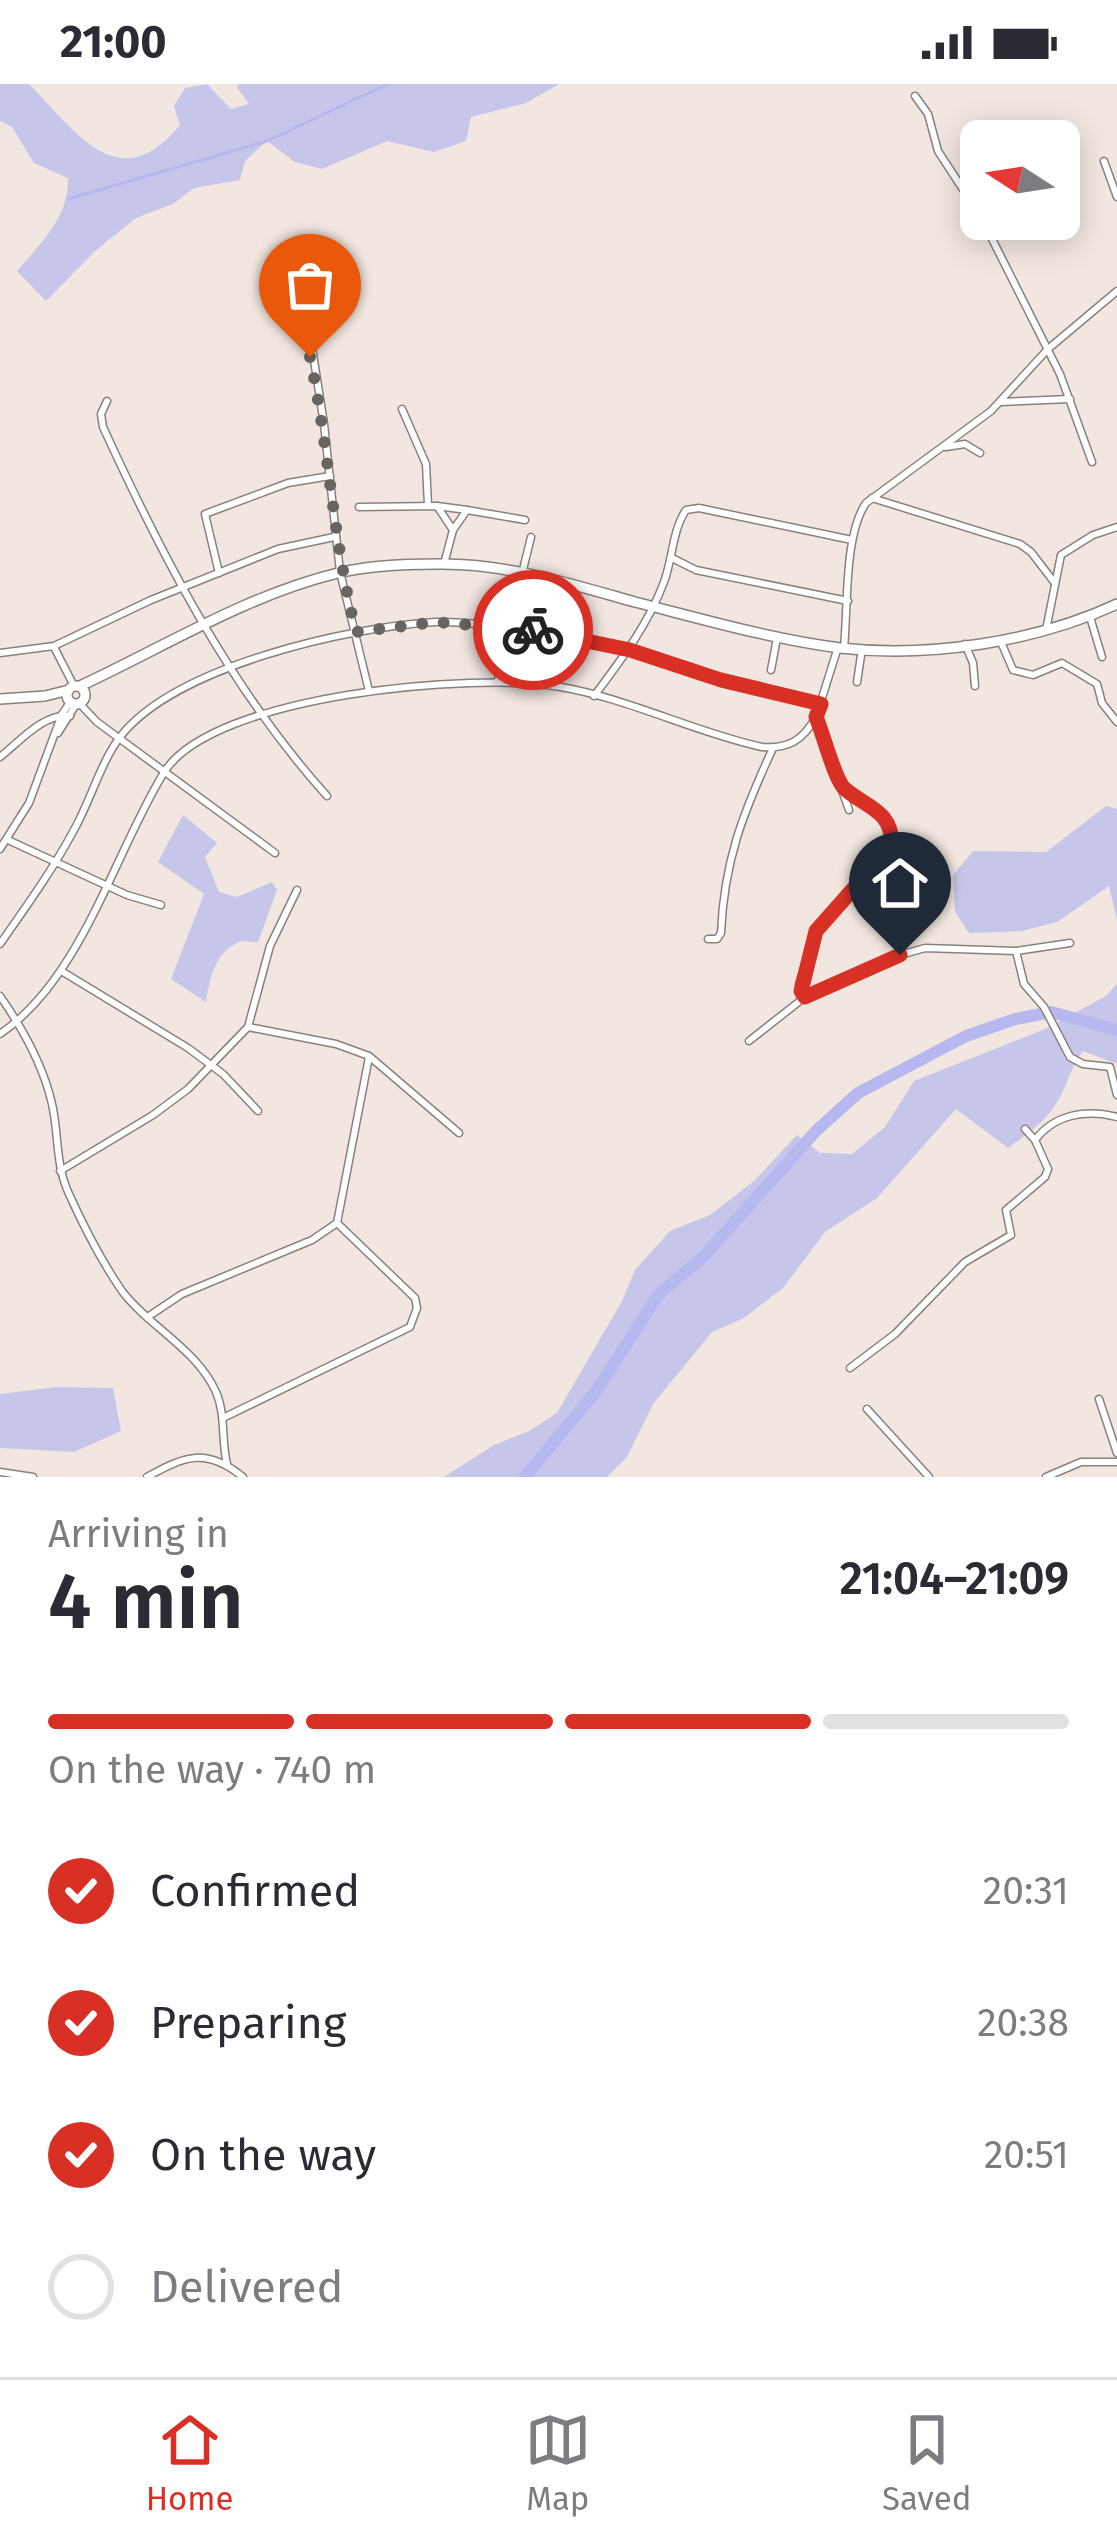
<!DOCTYPE html>
<meta charset="utf-8">
<style>
:root{--surface:#fff;--page:#f7f7f7;--text:#2b2b33;--muted:#7c7c81;--line:#e1e1e2;--accent:#d93025}
body{margin:0;font-family:"Fira Sans",sans-serif;background:var(--page);color:var(--text);height:100vh;display:flex;flex-direction:column;font-size:45px;white-space:nowrap}
*{box-sizing:border-box;margin:0}
p{font-size:39px;color:var(--muted)}
.icon{flex:none;width:66px;height:66px;fill:none;stroke:currentColor;stroke-width:2;stroke-linecap:round;stroke-linejoin:round}
.map{position:relative;height:1393px;overflow:hidden}
.drawer{display:flex;flex-direction:column;background:var(--surface);flex:1}
.drawer>*{flex:none}
.needle{width:78px;rotate:282deg}
.controls{position:absolute;left:960px;top:36px;display:grid;gap:24px}
.controls a{display:grid;place-items:center;width:120px;height:120px;border-radius:18px;background:var(--surface);box-shadow:0 6px 30px #0003;font-size:60px}
.pin{position:absolute;display:grid;place-items:center;width:102px;height:102px;color:#fff;margin:-123px -51px;border-radius:50% 50% 50% 0;rotate:-45deg;box-shadow:0 0 12px #0007}
.pin .icon{rotate:45deg}
.courier{position:absolute;display:grid;place-items:center;width:120px;height:120px;margin:-60px;border:9px solid #d93025;border-radius:50%;background:#fff;color:#222;box-shadow:0 3px 15px #0007}
.head em{font-style:normal;font-weight:600}
.head div{display:flex;flex-direction:column-reverse}
.head{display:flex;align-items:center;justify-content:space-between;height:204px;padding:0 48px}
h1{font-size:78px;font-weight:600;line-height:90px}
.bar{display:grid;grid-template-columns:repeat(4,1fr);gap:18px 12px;align-content:center;height:144px;padding:0 48px}
.bar i{height:15px;border-radius:9px;background:var(--line)}
.bar .active{background:var(--accent)}
.bar p{grid-column:span 4}
ol{padding:0 48px;list-style:none}
li{display:flex;align-items:center;gap:36px;height:132px}
li p{margin-inline-start:auto}
li .icon{padding:12px;border-radius:50%;background:var(--accent);color:#fff;stroke-width:4}
li:last-child{color:var(--muted)}
li i{width:66px;height:66px;border:6px solid var(--line);border-radius:50%}
.status{display:flex;justify-content:space-between;align-items:center;height:84px;padding:0 60px;background:var(--surface);direction:ltr}
.status svg{height:33px;fill:currentColor}
.dock{display:flex;justify-content:space-around;align-items:center;height:168px;border-top:3px solid var(--line);background:var(--surface);font-size:33px;color:var(--muted)}
.dock a{display:grid;justify-items:center;gap:6px}
.dock .active{color:var(--accent)}
.map>svg:first-child{display:block}
.green{fill:#c5c6ea}
.lines{fill:none;stroke-linecap:round;stroke-linejoin:round}
.stream{stroke:#b7b8ef;stroke-width:3}
.river{stroke:#b7b8ef;stroke-width:12}
.minor-casing{stroke:#8a807a;stroke-width:9}
.secondary-casing{stroke:#8a807a;stroke-width:12}
.minor{stroke:#fff;stroke-width:6}
.secondary{stroke:#fff;stroke-width:9}
.done{stroke:#6a6460;stroke-width:12;stroke-dasharray:0 21.6}
.route{stroke:#d93025;stroke-width:15}
</style>
<div class="status"><b>21:00</b><svg viewBox="0 0 49 12"><path d="M0 12V9h3v3zM5 12V6h3v6zM10 12V3h3v9zM15 12V0h3v12zM26 1h20v11H26zM47 4h2v5h-2z"/></svg></div>
<div class="map">
<svg width="1117" height="1393" viewBox="0 0 1117 1393">
<rect width="100%" height="100%" fill="#f2e7e0"/>
<!-- green -->
<g class="green">
<path d="M0 0H29C77 49 119 115 180 41L174 22 185 4 207 0 231 25 249 20 237 3 239 0H559L526 19 471 33 466 57 434 68 387 57 322 85 295 78 267 57 245 77 240 96 194 104 173 120 136 134 95 167 46 217 17 187C42 158 69 133 68 94L34 79 12 43 0 37Z"/>
<path d="M1106 722 1117 725V836L1109 802 1057 838 1022 847 969 849 955 828 953 791 973 767 1046 768Z"/>
<path d="M183 731 217 759 205 773 219 808 237 813 272 798 277 806 258 858 241 857C215 868 210 892 206 918L171 895 204 810 158 778Z"/>
<path d="M1117 900V980L1083 967C1070 984 1068 1001 1057 1018 1046 1038 1026 1051 1008 1064L956 1025 877 1114 825 1148 783 1204 744 1234 712 1248 653 1320 627 1373 607 1393H444L494 1361 529 1347 557 1329 622 1217 635 1186 670 1147 710 1131 754 1097 797 1051 820 1069 852 1070 885 1043 914 997 1045 945 1106 912Z"/>
<path d="M57 1303 113 1304 121 1347 74 1368 0 1364V1310Z"/>
</g>
<g class="lines">
<!-- stream -->
<path class="stream" d="M68 115 267 57 388 0"/>
<!-- river -->
<path class="river" d="M525 1393 597 1306 658 1211 704 1172 816 1047 858 1009 966 952 1015 935 1051 928 1117 946"/>
<defs>
<g id="minor">
<path d="M915 12 928 30 938 67 981 133"/>
<path d="M1104 77 1117 113"/>
<path d="M982 135 1060 290 1092 378"/>
<path d="M303 206 324 340 340 488 369 607"/>
<path d="M107 317 101 330 103 343C163 474 230 604 327 712"/>
<path d="M1000 318 1070 315"/>
<path d="M402 325 426 380 428 421"/>
<path d="M946 363 965 360 980 369"/>
<path d="M872 414 1020 460 1031 468 1054 498"/>
<path d="M437 422 467 426"/>
<path d="M359 423 437 422 453 446"/>
<path d="M672 474 696 486 848 517"/>
<path d="M444 480 453 446 467 426 525 436"/>
<path d="M219 489 205 430 288 399 330 392"/>
<path d="M1090 533 1102 573"/>
<path d="M1046 546 1061 471 1093 451 1117 443"/>
<path d="M1001 558 1013 586 1033 591 1062 579 1097 600 1102 619 1117 638"/>
<path d="M965 560 973 579 975 602"/>
<path d="M54 563 74 602"/>
<path d="M838 563 816 633 849 726"/>
<path d="M844 564C848 524 844 451 866 419L991 327 1048 265 1117 207"/>
<path d="M0 569 54 562 151 516 278 465 334 453"/>
<path d="M771 586 777 554"/>
<path d="M498 596 509 543 630 566 721 596 821 620"/>
<path d="M857 598 862 565"/>
<path d="M594 612C621 576 648 541 664 498 673 474 672 447 686 426L699 424 852 456"/>
<path d="M79 619 97 638 275 769"/>
<path d="M58 649 77 619"/>
<path d="M0 673C19 658 45 628 70 632"/>
<path d="M8 756 127 811 161 821"/>
<path d="M0 765 29 719 62 630 71 617"/>
<path d="M708 855H717L721 849C724 777 743 729 773 664"/>
<path d="M0 860C26 823 54 784 75 744 91 715 101 678 120 653 175 582 349 543 435 538 459 537 485 541 509 543L531 453"/>
<path d="M1016 867 1024 900 1044 923 1070 973 1083 980 1110 983 1117 1011"/>
<path d="M63 888 188 964 223 990 258 1027"/>
<path d="M0 912C23 945 43 980 52 1020 59 1050 55 1080 69 1110 83 1141 102 1178 122 1207 149 1243 197 1265 216 1308 226 1331 221 1356 227 1380"/>
<path d="M805 913 799 900 816 847 893 761C893 729 867 717 842 703"/>
<path d="M248 943 270 862 297 806"/>
<path d="M0 950C81 895 113 773 163 690 210 610 476 588 561 603 630 615 694 648 762 663 789 665 803 656 816 633"/>
<path d="M749 957 805 913 900 871 925 864 1016 867 1070 859"/>
<path d="M1035 1056C1055 1030 1086 1025 1117 1033"/>
<path d="M60 1087 153 1031 188 1005 248 943 336 960 369 972 459 1049"/>
<path d="M149 1232 182 1210 312 1156 337 1139 369 973"/>
<path d="M850 1284 895 1250 965 1178 1011 1151 1006 1126 1045 1093 1048 1085 1035 1056 1025 1045"/>
<path d="M1099 1315 1117 1369"/>
<path d="M867 1325 929 1393"/>
<path d="M223 1334 410 1243 417 1224 415 1214 337 1139"/>
<path d="M0 1388 33 1393"/>
<path d="M147 1393C185 1372 206 1363 243 1393"/>
<path d="M1046 1393 1081 1378H1117"/>
</g>
<g id="secondary">
<path d="M80 602C164 563 247 511 338 489 370 481 406 480 438 480 505 479 571 500 635 518 702 535 771 555 840 564 929 574 1036 558 1117 520"/>
<circle cx="76" cy="611" r="9"/>
<path d="M0 615 45 612 69 606"/>
</g>
</defs>
<!-- minor casing -->
<use href="#minor" class="minor-casing"/>
<!-- secondary casing -->
<use href="#secondary" class="secondary-casing"/>
<!-- minor -->
<use href="#minor" class="minor"/>
<!-- secondary -->
<use href="#secondary" class="secondary"/>
</g>
<g class="lines">
<!-- done -->
<path class="done" d="M310 273C329 364 333 457 356 548L436 538 533 546"/>
<!-- route -->
<path class="route" d="M533 546 630 566 721 596 821 620 816 633C823 649 835 697 845 705 867 724 892 726 892 761L816 847 801 907 805 913 900 871"/>
</g>
</svg>
<div class="controls">
<a><svg class="needle" viewBox="-14 -14 28 28"><path d="M0-13l5 13h-10z" fill="#e53935"/><path d="M0 13l5-13h-10z" fill="#7c7c81"/></svg></a>
</div>
<div class="pin" style="left:310px;top:273px;background:#ea580c"><svg class="icon" aria-label="bag" viewBox="0 0 24 24"><path d="M5 8h14l-1 12H6zM9 8a3 3 0 0 1 6 0"/></svg></div>
<div class="pin" style="left:900px;top:871px;background:#1f2937"><svg class="icon" aria-label="home" viewBox="0 0 24 24"><path d="M3 11l9-7 9 7M6 9v11h12V9"/></svg></div>
<div class="courier" style="left:533px;top:546px"><svg class="icon" aria-label="bike" viewBox="0 0 24 24"><circle cx="6" cy="16" r="4"/><circle cx="18" cy="16" r="4"/><path d="M6 16l4-8h5l3 8M10 8l3 8H6M13 5h3"/></svg></div>
</div>
<section class="drawer">
<div class="head"><div><h1>4 min</h1><p>Arriving in</p></div><em>21:04–21:09</em></div>
<div class="bar"><i class="active"></i><i class="active"></i><i class="active"></i><i></i><p>On the way · 740 m</p></div>
<ol>
<li><svg class="icon" aria-label="check" viewBox="0 0 24 24"><path d="M5 12l5 5 9-10"/></svg>Confirmed<p>20:31</p></li>
<li><svg class="icon" aria-label="check" viewBox="0 0 24 24"><path d="M5 12l5 5 9-10"/></svg>Preparing<p>20:38</p></li>
<li><svg class="icon" aria-label="check" viewBox="0 0 24 24"><path d="M5 12l5 5 9-10"/></svg>On the way<p>20:51</p></li>
<li><i></i>Delivered</li>
</ol>
</section>
<nav class="dock">
<a class="active"><svg class="icon" aria-label="home" viewBox="0 0 24 24"><path d="M3 11l9-7 9 7M6 9v11h12V9"/></svg>Home</a>
<a><svg class="icon" aria-label="map" viewBox="0 0 24 24"><path d="M3 6l6-2 6 2 6-2v14l-6 2-6-2-6 2zM9 4v14M15 6v14"/></svg>Map</a>
<a><svg class="icon" aria-label="saved" viewBox="0 0 24 24"><path d="M7 4h10v16l-5-4-5 4z"/></svg>Saved</a>
</nav>
